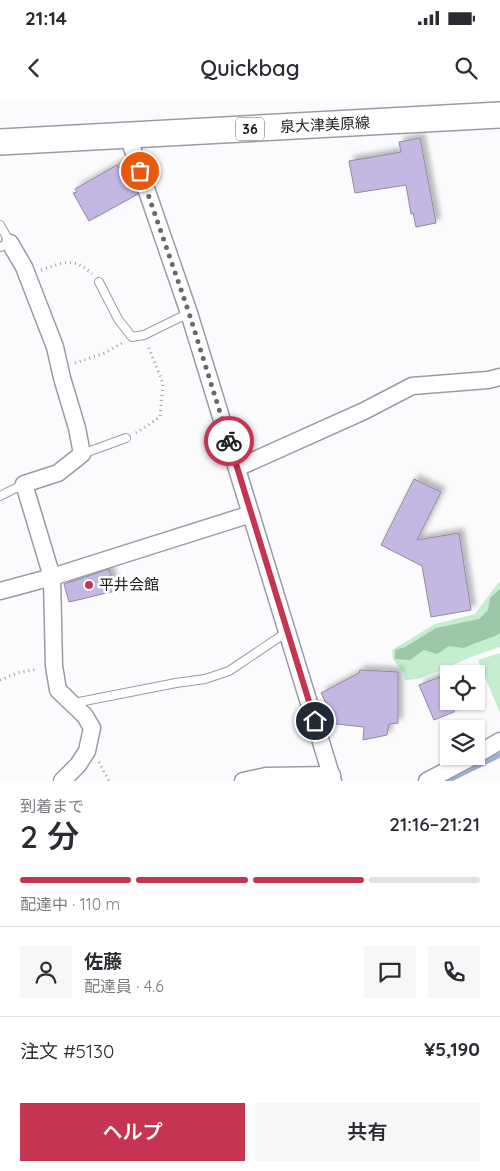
<!DOCTYPE html>
<html lang="ja">
<meta charset="utf-8">
<style>
:root{--surface:#fff;--page:#f7f7f7;--text:#2b2b33;--muted:#7c7c81;--line:#e1e1e2;--accent:#c53451}
body{margin:0;font-family:Quicksand,"Noto Sans JP",sans-serif;background:var(--page);color:var(--text);height:100vh;display:flex;flex-direction:column;font-size:19px;white-space:nowrap}
*{box-sizing:border-box;margin:0}
p{font-size:16px;color:var(--muted)}
.icon{flex:none;width:28px;height:28px;fill:none;stroke:currentColor;stroke-width:2;stroke-linecap:round;stroke-linejoin:round}
.map{position:relative;height:681px;overflow:hidden}
.drawer{display:flex;flex-direction:column;background:var(--surface);flex:1}
.drawer>*{flex:none}
.buttons{position:absolute;left:440px;top:565px;display:grid;gap:10px}
.buttons a{display:grid;place-items:center;width:45px;height:45px;border-radius:0px;background:var(--surface);box-shadow:0 1px 4px #0004;font-size:25px}
.pin{position:absolute;display:grid;place-items:center;width:42px;height:42px;color:#fff;margin:-21px;border:2px solid #fff;border-radius:50%;box-shadow:0 1px 5px #0007}
.courier{position:absolute;display:grid;place-items:center;width:50px;height:50px;margin:-25px;border:4px solid #c53451;border-radius:50%;background:#fff;color:#222;box-shadow:0 1px 6px #0007}
.overview em{font-style:normal;font-weight:600}
.overview div{display:flex;flex-direction:column-reverse}
.overview{display:flex;align-items:center;justify-content:space-between;height:85px;padding:0 20px}
h1{font-size:32px;font-weight:600;line-height:38px}
.bar{display:grid;grid-template-columns:repeat(4,1fr);gap:8px 5px;align-content:center;height:60px;padding:0 20px}
.bar i{height:6px;border-radius:4px;background:var(--line)}
.bar .on{background:var(--accent)}
.bar p{grid-column:span 4}
.line{display:flex;align-items:center;gap:12px;padding:0 20px;border-top:1px solid var(--line)}
.line div{flex:1}
.round{display:grid;place-items:center;flex:none;width:52px;height:52px;border-radius:0px;background:var(--page)}
.button{display:flex;gap:10px;margin-top:auto;padding:10px 20px}
.button a{flex:1;height:58px;border-radius:0px;background:var(--accent);color:#fff;font-size:20px;font-weight:600;line-height:58px;text-align:center}
.button a+a{background:var(--page);color:var(--text)}
.status{display:flex;justify-content:space-between;align-items:center;height:35px;padding:0 25px;background:var(--surface);direction:ltr}
.status svg{height:14px;fill:currentColor}
header{display:flex;justify-content:space-between;align-items:center;height:65px;padding:0 20px;background:var(--surface);font-size:22px;font-weight:600}
.map>svg:first-child{display:block}
.green{fill:#c4eecf}
.forest{fill:#9cc8a8}
.lines{fill:none;stroke-linecap:round;stroke-linejoin:round}
.stream{stroke:#99afd8;stroke-width:5}
.building{fill:#c5b7e4;stroke:#8f8c97;filter:url(#shadow)}
.service-casing{stroke:#9c9aa6;stroke-width:10}
.minor-casing{stroke:#9c9aa6;stroke-width:19}
.primary-casing{stroke:#9c9aa6;stroke-width:28}
.path{stroke:#a0a0a3;stroke-width:3;stroke-dasharray:1 4;stroke-linecap:butt}
.service{stroke:#fff;stroke-width:8}
.minor{stroke:#fff;stroke-width:16}
.primary{stroke:#fff;stroke-width:25}
.done{stroke:#69696c;stroke-width:5;stroke-dasharray:0 9}
.route{stroke:#c53451;stroke-width:6}
.poi-dot{fill:#c53451;stroke:#fff;stroke-width:2}
.labels{text-anchor:middle;stroke-width:5;stroke-linejoin:round;paint-order:stroke}
.shield{fill:#fff;stroke:#5f5f62;stroke-width:1}
.shield-label{font-size:14px;font-weight:bold;fill:#1a1a1e}
.street-label{font-size:15px;fill:#1a1a1e;stroke:#fff}
.poi-label{font-size:15px;fill:#1a1a1e;stroke:#fff;text-anchor:start}
</style>
<div class="status"><b>21:14</b><svg viewBox="0 0 49 12"><path d="M0 12V9h3v3zM5 12V6h3v6zM10 12V3h3v9zM15 12V0h3v12zM26 1h20v11H26zM47 4h2v5h-2z"/></svg></div>
<header><svg class="icon" aria-label="back" viewBox="0 0 24 24"><path d="M15 5l-7 7 7 7"/></svg>Quickbag<svg class="icon" aria-label="search" viewBox="0 0 24 24"><circle cx="10" cy="10" r="6"/><path d="M15 15l6 6"/></svg></header>
<div class="map">
<svg width="500" height="681" viewBox="0 0 500 681">
<defs>
<filter id="shadow"><feDropShadow dx="4.5" dy="-4.5" stdDeviation="2.5" flood-color="#0004"/></filter>
</defs>
<rect width="100%" height="100%" fill="#fbfbfe"/>
<!-- green -->
<g class="green">
<path d="M500 482V547L476 555 444 569 418 579 405 580 404 573 393 559 392 550 435 524 475 514 498 483Z"/>
<path d="M500 553V613L478 560Z"/>
</g>
<!-- forest -->
<path class="forest" d="M500 489V533L497 535 463 548 449 546 437 554 424 550 410 560 395 559V550L405 547 436 528 479 519 488 510 490 498Z"/>
<g class="lines">
<!-- stream -->
<path class="stream" d="M447 681 500 655"/>
</g>
<!-- building -->
<g class="building">
<path d="M420 38 436 123 416 127 413 113 411 114 406 85 355 93 349 61 401 52 399 42Z"/>
<path d="M117 65 119 68 124 65 134 84 138 94 89 121 73 93 77 92 75 89Z"/>
<path d="M414 379 441 392 417 440 459 433 471 510 431 517 422 466 381 445Z"/>
<path d="M109 469 115 491 69 502 64 484Z"/>
<path d="M360 570 398 572V623L389 624 387 635 363 640 364 627 336 624 321 593 359 573Z"/>
<path d="M440 577 449 598V601H450L454 612 434 620 419 585Z"/>
</g>
<g class="lines">
<defs>
<g id="service">
<path d="M0 125 10 143 0 147"/>
<path d="M99 182 118 219 132 237 144 235 189 213"/>
<path d="M82 354 126 338"/>
<path d="M0 396 24 384"/>
<path d="M74 603 176 583 205 579 229 571 287 532"/>
</g>
<g id="minor">
<path d="M128 36 189 213 333 681"/>
<path d="M10 143 24 167 55 247 62 278 77 328 82 354 58 373 24 384 52 477 54 566 58 590 85 616 92 628 87 651 78 665 62 681"/>
<path d="M237 368 364 311 412 286 488 280 500 277"/>
<path d="M0 491 52 477 251 414"/>
<path d="M476 655 500 641"/>
<path d="M243 681 266 676 332 675"/>
<path d="M427 681 474 656"/>
</g>
<path id="primary" d="M0 42 500 15"/>
</defs>
<!-- service casing -->
<use href="#service" class="service-casing"/>
<!-- minor casing -->
<use href="#minor" class="minor-casing"/>
<!-- primary casing -->
<use href="#primary" class="primary-casing"/>
<!-- path -->
<g class="path">
<path d="M41 170C62 163 74 156 92 174"/>
<path d="M75 263 105 253 124 242"/>
<path d="M136 333 160 317 163 283 148 246"/>
<path d="M0 580 17 573 38 569"/>
<path d="M99 662 109 681"/>
</g>
<!-- service -->
<use href="#service" class="service"/>
<!-- minor -->
<use href="#minor" class="minor"/>
<!-- primary -->
<use href="#primary" class="primary"/>
</g>
<g class="lines">
<!-- done -->
<path class="done" d="M140 71 189 213 229 341"/>
<!-- route -->
<path class="route" d="M229 341 315 621"/>
</g>
<!-- markers -->
<circle class="poi-dot" cx="89" cy="485" r="5"/>
<g class="labels">
<!-- shield labels -->
<rect class="shield" x="236" y="17.5" width="28" height="23" rx="4"/>
<g class="shield-label">
<text x="250" y="34">36</text>
</g>
<!-- street labels -->
<g class="street-label">
<text transform="translate(325 25) rotate(-3)" y="5">泉大津美原線</text>
</g>
<!-- poi labels -->
<g class="poi-label">
<text x="99" y="490">平井会館</text>
</g>
</g>
</svg>
<div class="buttons">
<a><svg class="icon" aria-label="locate" viewBox="0 0 24 24"><circle cx="12" cy="12" r="6"/><path d="M12 2v4M12 18v4M2 12h4M18 12h4"/></svg></a>
<a><svg class="icon" aria-label="layers" viewBox="0 0 24 24"><path d="M12 4l9 5-9 5-9-5zM3 14l9 5 9-5"/></svg></a>
</div>
<div class="pin" style="left:140px;top:71px;background:#ea580c"><svg class="icon" aria-label="bag" viewBox="0 0 24 24"><path d="M5 8h14l-1 12H6zM9 8a3 3 0 0 1 6 0"/></svg></div>
<div class="pin" style="left:315px;top:621px;background:#1f2937"><svg class="icon" aria-label="home" viewBox="0 0 24 24"><path d="M3 11l9-7 9 7M6 9v11h12V9"/></svg></div>
<div class="courier" style="left:229px;top:341px"><svg class="icon" aria-label="bike" viewBox="0 0 24 24"><circle cx="6" cy="16" r="4"/><circle cx="18" cy="16" r="4"/><path d="M6 16l4-8h5l3 8M10 8l3 8H6M13 5h3"/></svg></div>
</div>
<section class="drawer">
<div class="overview"><div><h1>2 分</h1><p>到着まで</p></div><em>21:16–21:21</em></div>
<div class="bar"><i class="on"></i><i class="on"></i><i class="on"></i><i></i><p>配達中 · 110 m</p></div>
<div class="line" style="height:90px"><a class="round"><svg class="icon" aria-label="person" viewBox="0 0 24 24"><circle cx="12" cy="8" r="4"/><path d="M4 21q1-7 8-7t8 7"/></svg></a><div><b>佐藤</b><p>配達員 · 4.6</p></div><a class="round"><svg class="icon" aria-label="chat" viewBox="0 0 24 24"><path d="M4 5h16v11H9l-5 4z"/></svg></a><a class="round"><svg class="icon" aria-label="phone" viewBox="0 0 24 24"><path d="M5 4h4l2 5-3 2q2 4 5 5l2-3 5 2v4C11 20 4 13 5 4z"/></svg></a></div>
<div class="line" style="height:65px"><div>注文 #5130</div><b>¥5,190</b></div>
<div class="button"><a>ヘルプ</a><a>共有</a></div>
</section>
